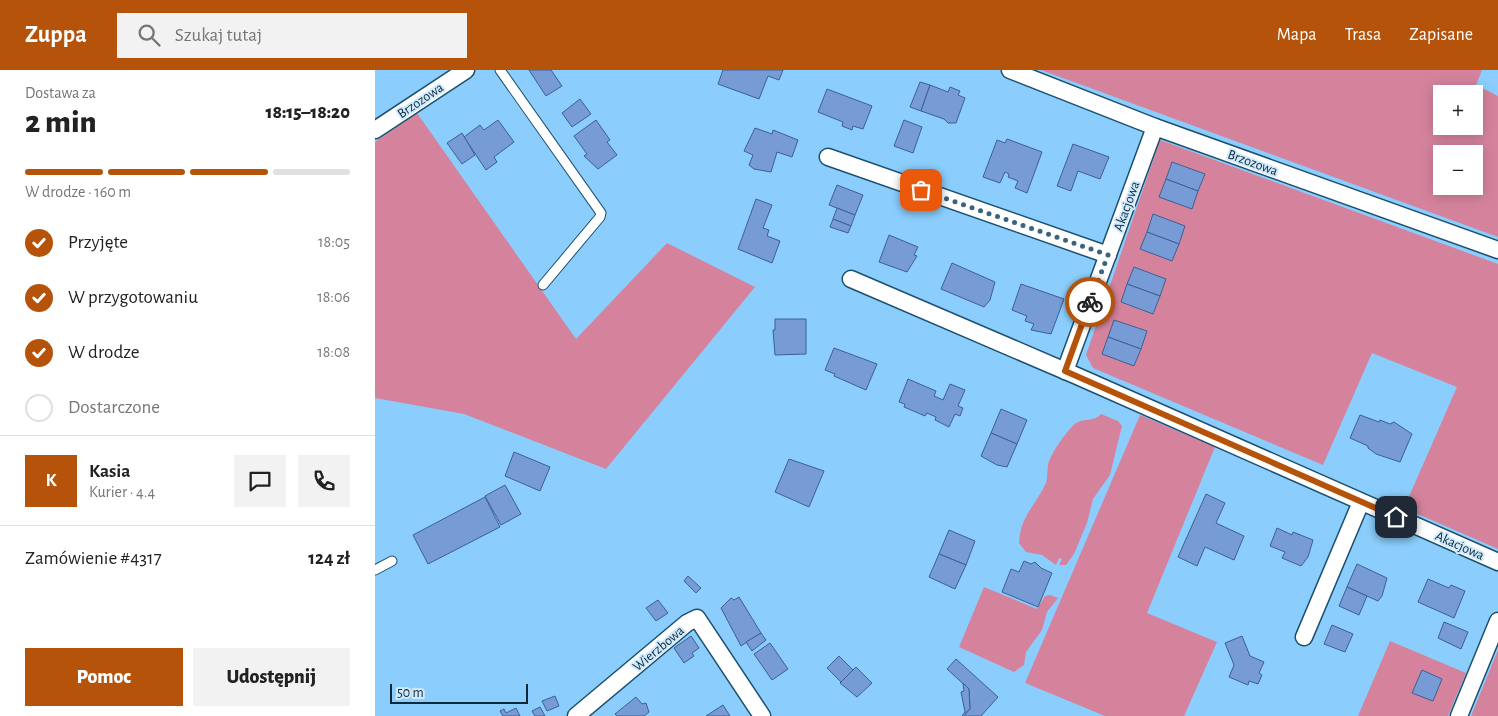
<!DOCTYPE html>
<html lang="pl">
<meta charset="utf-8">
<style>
:root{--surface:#fff;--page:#f2f2f2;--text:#222;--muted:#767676;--line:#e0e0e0;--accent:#b45309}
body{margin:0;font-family:"Alegreya Sans",sans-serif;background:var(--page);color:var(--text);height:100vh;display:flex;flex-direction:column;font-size:19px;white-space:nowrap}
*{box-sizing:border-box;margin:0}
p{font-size:16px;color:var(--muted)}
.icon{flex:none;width:28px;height:28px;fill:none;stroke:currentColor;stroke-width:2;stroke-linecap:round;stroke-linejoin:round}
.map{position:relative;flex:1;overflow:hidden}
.panel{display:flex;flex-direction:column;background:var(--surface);width:375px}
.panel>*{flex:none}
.fabs{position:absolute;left:1058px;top:15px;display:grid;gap:10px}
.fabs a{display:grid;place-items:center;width:50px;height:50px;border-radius:0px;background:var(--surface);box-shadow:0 2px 12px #0003;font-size:25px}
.scale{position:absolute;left:15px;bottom:12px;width:138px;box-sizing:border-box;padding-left:5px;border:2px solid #0d2a3b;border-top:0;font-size:14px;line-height:18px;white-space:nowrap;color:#0d2a3b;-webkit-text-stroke:4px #d0eafd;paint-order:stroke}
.pin{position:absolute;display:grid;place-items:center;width:42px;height:42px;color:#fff;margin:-21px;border-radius:10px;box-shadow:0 2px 8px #0006}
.courier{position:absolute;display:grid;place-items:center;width:50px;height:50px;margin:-25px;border:4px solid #b45309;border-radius:50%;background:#fff;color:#222;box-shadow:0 1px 6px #0007}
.headline em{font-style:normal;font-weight:800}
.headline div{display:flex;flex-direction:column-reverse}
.headline{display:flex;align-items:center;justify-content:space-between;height:85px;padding:0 25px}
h1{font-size:32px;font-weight:800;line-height:38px}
.bar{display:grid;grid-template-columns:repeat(4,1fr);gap:8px 5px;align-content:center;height:60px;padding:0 25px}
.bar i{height:6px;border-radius:4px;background:var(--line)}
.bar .selected{background:var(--accent)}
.bar p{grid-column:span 4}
.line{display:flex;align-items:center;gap:12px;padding:0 25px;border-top:1px solid var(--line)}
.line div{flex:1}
.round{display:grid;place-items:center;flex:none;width:52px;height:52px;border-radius:0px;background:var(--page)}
ol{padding:0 25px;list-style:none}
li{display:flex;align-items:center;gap:15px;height:55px}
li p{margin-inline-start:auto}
li .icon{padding:5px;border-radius:50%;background:var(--accent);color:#fff;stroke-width:4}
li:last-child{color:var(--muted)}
li i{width:28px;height:28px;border:2px solid var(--line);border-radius:50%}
.button{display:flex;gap:10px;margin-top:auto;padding:10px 25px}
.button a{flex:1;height:58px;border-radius:0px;background:var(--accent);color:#fff;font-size:20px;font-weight:800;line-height:58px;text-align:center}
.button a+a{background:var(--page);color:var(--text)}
header{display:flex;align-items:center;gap:30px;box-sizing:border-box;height:70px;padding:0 25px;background:var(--accent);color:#fff}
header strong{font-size:24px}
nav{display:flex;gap:28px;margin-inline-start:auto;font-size:18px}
.search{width:350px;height:45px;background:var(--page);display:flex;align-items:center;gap:12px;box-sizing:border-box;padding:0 18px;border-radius:0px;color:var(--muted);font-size:19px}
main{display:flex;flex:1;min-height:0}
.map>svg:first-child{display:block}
.green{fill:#d5839d;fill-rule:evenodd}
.building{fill:#779bd5;stroke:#3d5f94}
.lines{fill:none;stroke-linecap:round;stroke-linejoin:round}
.lane-casing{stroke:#1b506f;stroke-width:11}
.street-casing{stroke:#1b506f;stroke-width:19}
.lane{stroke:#fff;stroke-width:9}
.street{stroke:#fff;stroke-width:16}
.done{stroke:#39637f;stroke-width:5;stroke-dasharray:0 9}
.route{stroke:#b45309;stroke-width:6}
.labels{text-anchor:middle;stroke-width:4;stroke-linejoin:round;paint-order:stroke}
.street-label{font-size:14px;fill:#0d2a3b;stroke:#d0eafd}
</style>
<header>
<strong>Zuppa</strong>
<div class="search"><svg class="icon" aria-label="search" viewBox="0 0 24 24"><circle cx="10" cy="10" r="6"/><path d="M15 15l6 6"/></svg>Szukaj tutaj</div>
<nav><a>Mapa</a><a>Trasa</a><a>Zapisane</a></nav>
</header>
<main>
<section class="panel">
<div class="headline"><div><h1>2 min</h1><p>Dostawa za</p></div><em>18:15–18:20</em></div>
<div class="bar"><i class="selected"></i><i class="selected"></i><i class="selected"></i><i></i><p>W drodze · 160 m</p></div>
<ol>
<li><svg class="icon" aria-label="check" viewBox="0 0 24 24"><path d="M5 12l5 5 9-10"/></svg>Przyjęte<p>18:05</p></li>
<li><svg class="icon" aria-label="check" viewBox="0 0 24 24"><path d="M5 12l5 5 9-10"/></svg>W przygotowaniu<p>18:06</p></li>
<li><svg class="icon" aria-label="check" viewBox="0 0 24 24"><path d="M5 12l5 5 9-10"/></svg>W drodze<p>18:08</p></li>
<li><i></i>Dostarczone</li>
</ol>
<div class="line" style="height:90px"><b class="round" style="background:var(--accent);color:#fff">K</b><div><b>Kasia</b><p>Kurier · 4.4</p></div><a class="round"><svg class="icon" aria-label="chat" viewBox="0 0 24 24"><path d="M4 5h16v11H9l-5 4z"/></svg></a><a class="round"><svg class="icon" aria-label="phone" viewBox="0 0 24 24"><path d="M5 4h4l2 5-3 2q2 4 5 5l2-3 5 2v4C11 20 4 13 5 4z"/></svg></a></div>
<div class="line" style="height:65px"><div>Zamówienie #4317</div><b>124 zł</b></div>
<div class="button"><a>Pomoc</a><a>Udostępnij</a></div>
</section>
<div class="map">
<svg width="1123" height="646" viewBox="0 0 1123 646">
<rect width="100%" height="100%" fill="#8bcefd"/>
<!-- green -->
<g class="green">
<path d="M666 0H1107L1101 15 1123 26V167ZM1066 24H1099V56H1066ZM1066 84H1099V116H1066Z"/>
<path d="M42 43 201 269 292 173 380 217 231 399 89 344 0 328V72Z"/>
<path d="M785 70 1123 194V479L1029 438 1082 317 997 283 948 395 718 298 711 285Z"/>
<path d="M726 344 743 351 747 356 735 405 718 429 712 453 699 484 691 495H684L687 489 684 488 681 495 667 485 651 482 644 473C645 446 661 435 671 413 673 406 672 401 673 395 675 384 693 359 701 353 710 348 719 352 726 344Z"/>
<path d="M765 345 840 377 772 543 842 572 809 646H730L650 613Z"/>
<path d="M609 517 662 539 670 526 675 525 683 528 672 542 667 560 651 582 649 595 639 602 584 577Z"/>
<path d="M1015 571 1091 603 1073 646H983Z"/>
<path d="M1123 580V646H1096Z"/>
</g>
<!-- building -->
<g class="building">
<path d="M154 0H176L187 16 171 26Z"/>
<path d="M348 0H408L404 10 393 6 384 29 343 14Z"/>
<path d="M545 12 555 15 546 41 535 37Z"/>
<path d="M555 15 573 22 575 17 585 21 583 25 590 28 581 53H573L569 49 546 41Z"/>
<path d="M452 19 497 36 488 59 478 56 477 60 467 56 468 52 443 42Z"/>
<path d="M205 29 216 44 197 57 187 43Z"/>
<path d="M123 50 139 72 119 87 122 92 111 100 89 67 105 55 109 60Z"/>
<path d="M221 50 235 70 232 72 242 85 223 99 209 86 212 84 199 66Z"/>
<path d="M529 50 547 57 538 83 519 76Z"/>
<path d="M380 58 397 64 398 60 423 70 417 87 402 82 396 102 379 99 374 95 378 85 369 81Z"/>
<path d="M87 63 100 85 87 94 72 73Z"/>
<path d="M632 69 667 82 652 123 640 118 643 111 633 107 634 104 630 102 625 113 608 107 622 70 630 73Z"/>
<path d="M698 74 734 87 725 109 703 101 696 121 682 116Z"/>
<path d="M797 92 830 104 823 121 791 109Z"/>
<path d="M791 109 823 121 817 139 784 127Z"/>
<path d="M462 115 488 125 480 145 454 135Z"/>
<path d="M381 129 397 135 388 158 394 160 392 166 405 171 397 193 363 179Z"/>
<path d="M462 138 480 145 476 156 458 149Z"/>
<path d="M778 144 810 156 804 174 772 162Z"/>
<path d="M458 149 476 156 473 163 455 157Z"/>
<path d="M772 162 804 174 797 191 765 179Z"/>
<path d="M514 165 543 177 539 185 542 186 532 202 504 192Z"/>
<path d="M577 193 620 212 615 230 609 237 566 219Z"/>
<path d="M759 197 791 209 785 226 752 214Z"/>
<path d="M646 214 689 229 676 264 656 260 659 254 650 251 652 246 637 240Z"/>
<path d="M752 214 785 226 778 244 746 232Z"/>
<path d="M400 249H431V284L400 285 398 260H400Z"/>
<path d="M739 250 772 261 766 279 733 267Z"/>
<path d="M733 267 766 279 759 296 727 284Z"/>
<path d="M459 278 502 294 491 320 459 306 460 304 450 300Z"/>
<path d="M533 309 561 321 559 326 568 330 575 314 590 320 583 336 588 338 585 346 580 344 574 357 560 350 561 347 552 343 550 346 529 337 530 334 524 332Z"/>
<path d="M626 339 652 350 642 374 616 363Z"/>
<path d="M985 345 1004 352 1005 350 1015 354 1019 352 1037 364 1025 392 1001 384 993 378V376L975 368Z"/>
<path d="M616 363 642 374 632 397 622 395 606 386Z"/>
<path d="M139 382 175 397 165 421 130 406Z"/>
<path d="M414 389 449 401 434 437 400 422Z"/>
<path d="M130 415 146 444 126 455 110 426Z"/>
<path d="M831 424 850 433 841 453 869 466 859 490 830 477 822 496 803 487Z"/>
<path d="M110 427 125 457 53 494 38 465Z"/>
<path d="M902 458 917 465 918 462 938 470 933 487 926 496 907 488 910 482 895 476Z"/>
<path d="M574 460 600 471 591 495 564 484Z"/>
<path d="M564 484 591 495 580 519 554 507Z"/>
<path d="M649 491 656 494 660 492 666 498 677 503 663 537 627 522 636 499 644 502Z"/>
<path d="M982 494 1012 508 1007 526 1003 531 972 517Z"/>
<path d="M313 506 326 518 321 523 309 511Z"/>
<path d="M1053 509 1074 518 1076 515 1090 521 1079 548 1043 532Z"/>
<path d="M972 517 992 526 984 545 964 536Z"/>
<path d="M364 527 386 563 366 576 346 538 356 528 359 530Z"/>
<path d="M283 530 293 543 281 551 271 538Z"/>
<path d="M1069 552 1093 562 1086 579 1063 568Z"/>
<path d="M957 555 978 564 970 582 949 574Z"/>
<path d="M386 563 391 570 377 581 371 572Z"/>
<path d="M316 566 324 578 317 583 319 586 309 593 299 578Z"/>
<path d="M867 566 875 586 889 592 884 603 887 605 883 614 874 611 873 615 854 607 859 595 850 573Z"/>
<path d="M395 573 413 599 397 610 379 584Z"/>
<path d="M464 586 478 600 466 612 452 598Z"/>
<path d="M581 589 623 627 606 646H589L595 639 594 619 572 599Z"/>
<path d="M481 597 497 613 482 627 465 613Z"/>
<path d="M1047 600 1067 609 1058 631 1037 623Z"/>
<path d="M588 613 594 619 595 639 587 646 590 642 586 622 589 621Z"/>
<path d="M180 626 184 636 172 641 167 631Z"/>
<path d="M261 627 267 634 271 633 274 642 269 646H242L240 644Z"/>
<path d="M348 635 355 646H331Z"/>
<path d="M165 637 170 646H160L157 641Z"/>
<path d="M141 638 145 646H128L125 641 129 639 131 643Z"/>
</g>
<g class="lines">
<defs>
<g id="lane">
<path d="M125 0 226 143 225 147 168 215"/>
<path d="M0 500 17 491"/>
</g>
<g id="street">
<path d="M635 0 780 57 1123 180"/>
<path d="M0 60 91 0"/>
<path d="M453 87 733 185"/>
<path d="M476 209 702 306 1123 492"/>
<path d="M690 301 780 57"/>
<path d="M929 567 986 432"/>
<path d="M201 646 312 553 322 548 387 646"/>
<path d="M1084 646 1123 551"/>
</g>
</defs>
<!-- lane casing -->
<use href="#lane" class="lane-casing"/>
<!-- street casing -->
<use href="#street" class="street-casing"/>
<!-- lane -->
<use href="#lane" class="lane"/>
<!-- street -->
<use href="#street" class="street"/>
</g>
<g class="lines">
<!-- done -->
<path class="done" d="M546 120 733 185 715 232"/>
<!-- route -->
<path class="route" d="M715 232 690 301 1021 447"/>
</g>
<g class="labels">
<!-- street labels -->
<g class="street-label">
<text transform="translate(45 30) rotate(-34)" y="5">Brzozowa</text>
<text transform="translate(878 92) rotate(20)" y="5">Brzozowa</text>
<text transform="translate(751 136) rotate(-70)" y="5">Akacjowa</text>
<text transform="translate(1085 475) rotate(24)" y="5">Akacjowa</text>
<text transform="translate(283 578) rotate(-40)" y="5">Wierzbowa</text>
</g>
</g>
</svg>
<div class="fabs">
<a>+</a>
<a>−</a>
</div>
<div class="scale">50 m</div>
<div class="pin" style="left:546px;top:120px;background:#ea580c"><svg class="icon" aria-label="bag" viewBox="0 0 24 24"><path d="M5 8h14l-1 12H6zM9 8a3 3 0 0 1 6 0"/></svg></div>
<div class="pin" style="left:1021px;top:447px;background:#1f2937"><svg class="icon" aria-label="home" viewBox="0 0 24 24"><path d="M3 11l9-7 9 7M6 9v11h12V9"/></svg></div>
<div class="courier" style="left:715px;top:232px"><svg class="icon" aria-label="bike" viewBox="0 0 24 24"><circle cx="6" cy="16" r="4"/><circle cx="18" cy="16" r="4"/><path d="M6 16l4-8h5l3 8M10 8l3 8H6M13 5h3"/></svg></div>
</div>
</main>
